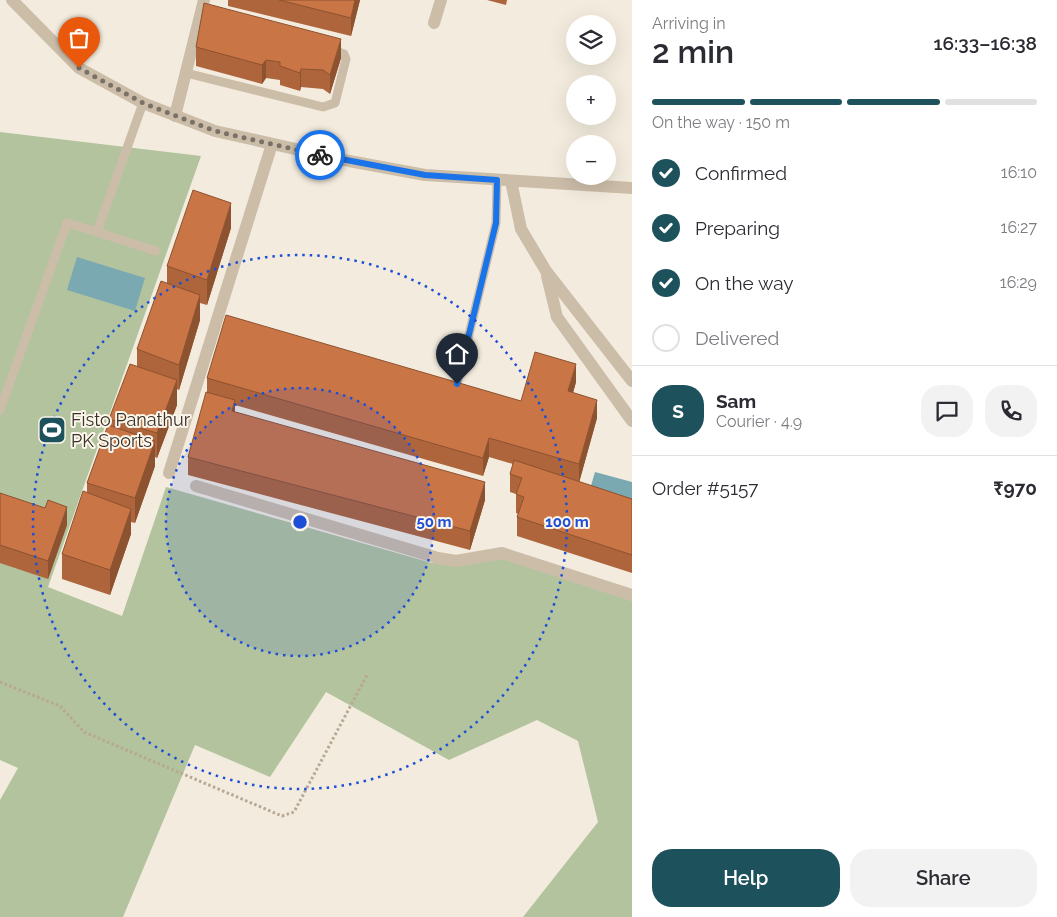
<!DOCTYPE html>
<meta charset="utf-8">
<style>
:root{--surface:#fff;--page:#f2f2f3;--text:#2b2b33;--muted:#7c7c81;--line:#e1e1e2;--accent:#1d515c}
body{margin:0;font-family:Raleway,sans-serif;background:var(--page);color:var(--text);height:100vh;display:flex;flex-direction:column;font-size:19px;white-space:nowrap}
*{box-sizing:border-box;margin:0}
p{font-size:16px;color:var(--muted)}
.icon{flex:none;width:28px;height:28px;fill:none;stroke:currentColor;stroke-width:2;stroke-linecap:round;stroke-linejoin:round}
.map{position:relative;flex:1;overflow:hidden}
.side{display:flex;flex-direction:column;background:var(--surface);width:425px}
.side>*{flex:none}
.fabs{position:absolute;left:566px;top:15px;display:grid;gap:10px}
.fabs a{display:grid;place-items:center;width:50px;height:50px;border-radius:50%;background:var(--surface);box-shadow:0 5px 20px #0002;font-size:25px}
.pin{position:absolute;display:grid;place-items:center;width:42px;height:42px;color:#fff;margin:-51px -21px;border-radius:50% 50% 50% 0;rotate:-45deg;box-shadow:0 0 5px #0007}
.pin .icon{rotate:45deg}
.courier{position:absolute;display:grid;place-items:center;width:50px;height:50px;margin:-25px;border:4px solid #1a73e8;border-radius:50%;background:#fff;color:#222;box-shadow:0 1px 6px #0007}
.summary em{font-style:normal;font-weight:600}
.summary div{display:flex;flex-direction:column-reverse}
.summary{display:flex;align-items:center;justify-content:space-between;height:85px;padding:0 20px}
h1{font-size:32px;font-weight:600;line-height:38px}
.bar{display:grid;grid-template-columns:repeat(4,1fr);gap:8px 5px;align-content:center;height:60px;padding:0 20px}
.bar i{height:6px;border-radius:4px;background:var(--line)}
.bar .active{background:var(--accent)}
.bar p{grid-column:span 4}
.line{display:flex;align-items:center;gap:12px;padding:0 20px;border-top:1px solid var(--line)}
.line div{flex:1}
.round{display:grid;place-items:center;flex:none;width:52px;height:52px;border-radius:20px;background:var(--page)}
ol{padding:0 20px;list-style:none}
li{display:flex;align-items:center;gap:15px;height:55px}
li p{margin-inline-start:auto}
li .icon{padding:5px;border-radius:50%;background:var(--accent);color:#fff;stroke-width:4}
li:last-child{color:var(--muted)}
li i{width:28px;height:28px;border:2px solid var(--line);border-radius:50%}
.cta{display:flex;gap:10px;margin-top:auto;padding:10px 20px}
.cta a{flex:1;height:58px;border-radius:20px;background:var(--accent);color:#fff;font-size:20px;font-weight:600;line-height:58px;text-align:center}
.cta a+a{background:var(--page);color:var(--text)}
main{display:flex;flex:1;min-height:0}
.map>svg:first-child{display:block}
.green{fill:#b2c39d}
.water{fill:#7ba9b2}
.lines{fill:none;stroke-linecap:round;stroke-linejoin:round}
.path{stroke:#b8a793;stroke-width:3;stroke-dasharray:2.5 2.5;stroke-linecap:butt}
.lane{stroke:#ccbda9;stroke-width:9}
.street{stroke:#ccbda9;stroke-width:12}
.wall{fill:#ae653b}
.shaded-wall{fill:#8d5230}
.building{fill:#ca7545;stroke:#8d5230}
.done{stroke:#7a7268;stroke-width:5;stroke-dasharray:0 9}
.route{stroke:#1a73e8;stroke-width:6}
.ring{fill:none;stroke:#1d4ed8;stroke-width:2.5;stroke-dasharray:2.5 5}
.labels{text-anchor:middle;stroke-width:4;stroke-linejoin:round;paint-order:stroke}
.poi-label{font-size:18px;fill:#393029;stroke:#fbf5ea;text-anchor:start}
.centre{fill:#1d4ed8;stroke:#fbf5ea;stroke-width:2.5}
.ring-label{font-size:15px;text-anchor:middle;font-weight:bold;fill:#1d4ed8;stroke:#fbf5ea;stroke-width:4;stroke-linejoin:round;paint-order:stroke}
</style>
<main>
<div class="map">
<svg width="632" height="917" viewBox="0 0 632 917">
<rect width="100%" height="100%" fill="#f3ecde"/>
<!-- green -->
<path class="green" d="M0 132 201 156 48 587 122 616 166 487 432 563 499 548 632 601V917H523L598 822 578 741 537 720 449 760 326 692 270 777 195 745 123 917H0V800L18 768 0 760Z"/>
<!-- water -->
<g class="water">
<path d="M77 257 145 278 135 311 67 290Z"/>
<path d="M595 472 632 482V501L590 489Z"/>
</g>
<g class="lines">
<!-- path -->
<path class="path" d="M0 682 60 706 84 732 282 816 294 812 367 675"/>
<!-- lane -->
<g class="lane">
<path d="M186 73 323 107 335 103 346 59 344 54 330 49"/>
<path d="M97 232 156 251"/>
<path d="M457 384 496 223 497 180"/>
<path d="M0 410 67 223 97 232 143 103"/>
</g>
<!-- street -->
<g class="street">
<path d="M12 0 79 68 143 103 215 131 349 161 425 175 632 188"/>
<path d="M434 23 441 0"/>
<path d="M175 116 204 0"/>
<path d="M511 181 521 229 546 271 632 381"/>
<path d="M547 276 557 317 632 421"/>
<path d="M169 473 272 144"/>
<path d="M196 486 438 558 456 561 502 553 632 595"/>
</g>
</g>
<!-- wall -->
<g class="wall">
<path d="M228 0H360L351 36 228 6Z"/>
<path d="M487 0H507L506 5Z"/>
<path d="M196 47 341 58 330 94 323 89 301 87 300 91 280 85V80L266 78 262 84 196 66Z"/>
<path d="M231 228 207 305 200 303V320L179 390 177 389V405L157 458 155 457V466L135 523 131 522V534L110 595 62 579V554L87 493V483L109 426V419L137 366V349L167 283V266Z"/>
<path d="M207 378 521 401 576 382 573 393 597 418 579 482 632 499V573L517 536V517L519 514 516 513V494L510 492V474L513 464 489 457 483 476 235 405V412L485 500 470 550 188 475V457L207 392Z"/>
<path d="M0 493 67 525 48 579 0 563Z"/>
</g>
<!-- shaded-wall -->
<g class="shaded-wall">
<path d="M355 0H360L351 36V18Z"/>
<path d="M341 39V58L330 94V75Z"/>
<path d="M266 60V78L262 84V65Z"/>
<path d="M301 69V87L300 91V73Z"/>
<path d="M231 203V228L207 305V280Z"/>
<path d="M200 295V320L179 390V365Z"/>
<path d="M576 364V382L568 410V391Z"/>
<path d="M177 380V405L157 458V433Z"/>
<path d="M235 400V418L232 411Z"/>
<path d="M597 400V418L579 483V464Z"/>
<path d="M489 438V457L483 476V458Z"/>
<path d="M155 441V466L135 523V498Z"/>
<path d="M485 482V500L470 550V531Z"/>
<path d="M67 507V525L48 579V561Z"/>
<path d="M131 509V534L110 595V570Z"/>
</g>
<!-- building -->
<g class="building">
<path d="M279 0H355L351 18Z"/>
<path d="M204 3 341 39 330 75 323 70 301 69 300 73 280 66V62L266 60 262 65 196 47Z"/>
<path d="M193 190 231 203 207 280 167 266Z"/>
<path d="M161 281 200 295 179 365 137 349Z"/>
<path d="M226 315 521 401 535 352 576 364 568 391 597 400 579 464 489 438 483 458 207 378Z"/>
<path d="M130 364 177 380 157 433 109 419Z"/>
<path d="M206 392 235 400 232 411 485 482 470 531 188 457Z"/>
<path d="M108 425 155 441 135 498 87 483Z"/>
<path d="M514 460 632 499V555L517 517 524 497 516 494 522 478 510 474Z"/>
<path d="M83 491 131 509 110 570 62 554Z"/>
<path d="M0 493 45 508 48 500 67 507 48 561 0 545Z"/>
</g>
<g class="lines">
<!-- done -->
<path class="done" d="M79 68 143 103 215 131 320 155"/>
<!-- route -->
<path class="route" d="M320 155 425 175 497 180 496 223 457 384"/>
</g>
<!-- distance rings -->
<circle cx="300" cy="522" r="134" fill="#1d4ed8" fill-opacity=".12"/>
<g class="ring">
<circle cx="300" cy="522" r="134"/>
<circle cx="300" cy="522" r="267"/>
</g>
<!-- icons -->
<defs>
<symbol id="stadium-square" viewBox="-11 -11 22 22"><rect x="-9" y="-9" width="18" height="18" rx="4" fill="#1d515c" stroke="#fbf5ea"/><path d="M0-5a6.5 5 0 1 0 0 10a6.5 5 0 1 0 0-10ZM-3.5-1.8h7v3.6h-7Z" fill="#fff"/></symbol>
</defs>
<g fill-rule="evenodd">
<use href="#stadium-square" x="36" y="414" width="32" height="32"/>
</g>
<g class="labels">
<!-- poi labels -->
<g class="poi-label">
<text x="71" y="426">Fisto Panathur<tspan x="71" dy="21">PK Sports</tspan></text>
</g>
</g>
<circle cx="300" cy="522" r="8" class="centre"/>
<g class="ring-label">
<text x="434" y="527">50 m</text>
<text x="567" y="527">100 m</text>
</g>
</svg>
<div class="fabs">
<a><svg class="icon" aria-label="layers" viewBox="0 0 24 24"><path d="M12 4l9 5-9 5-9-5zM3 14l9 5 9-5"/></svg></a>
<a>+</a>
<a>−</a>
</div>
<div class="pin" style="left:79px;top:68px;background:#ea580c"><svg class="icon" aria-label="bag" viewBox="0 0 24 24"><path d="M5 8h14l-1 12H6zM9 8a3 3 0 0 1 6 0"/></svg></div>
<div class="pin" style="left:457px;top:384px;background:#1f2937"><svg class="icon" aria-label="home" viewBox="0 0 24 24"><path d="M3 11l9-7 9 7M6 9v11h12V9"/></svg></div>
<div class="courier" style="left:320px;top:155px"><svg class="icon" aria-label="bike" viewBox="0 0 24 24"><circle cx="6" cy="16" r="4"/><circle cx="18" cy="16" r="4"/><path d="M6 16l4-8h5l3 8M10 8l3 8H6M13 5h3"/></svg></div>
</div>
<section class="side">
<div class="summary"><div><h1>2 min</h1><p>Arriving in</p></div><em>16:33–16:38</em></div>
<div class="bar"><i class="active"></i><i class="active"></i><i class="active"></i><i></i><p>On the way · 150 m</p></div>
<ol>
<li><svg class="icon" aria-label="check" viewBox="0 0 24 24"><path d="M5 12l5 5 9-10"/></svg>Confirmed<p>16:10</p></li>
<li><svg class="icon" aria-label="check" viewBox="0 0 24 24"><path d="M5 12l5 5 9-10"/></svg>Preparing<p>16:27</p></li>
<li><svg class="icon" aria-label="check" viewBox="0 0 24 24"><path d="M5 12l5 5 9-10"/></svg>On the way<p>16:29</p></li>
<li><i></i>Delivered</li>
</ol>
<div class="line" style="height:90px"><b class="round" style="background:var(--accent);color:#fff">S</b><div><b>Sam</b><p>Courier · 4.9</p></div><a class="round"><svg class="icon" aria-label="chat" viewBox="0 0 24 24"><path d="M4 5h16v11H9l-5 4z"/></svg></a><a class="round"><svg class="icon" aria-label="phone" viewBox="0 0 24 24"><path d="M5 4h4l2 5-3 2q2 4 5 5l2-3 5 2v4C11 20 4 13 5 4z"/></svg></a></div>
<div class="line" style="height:65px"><div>Order #5157</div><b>₹970</b></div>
<div class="cta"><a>Help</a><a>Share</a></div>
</section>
</main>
